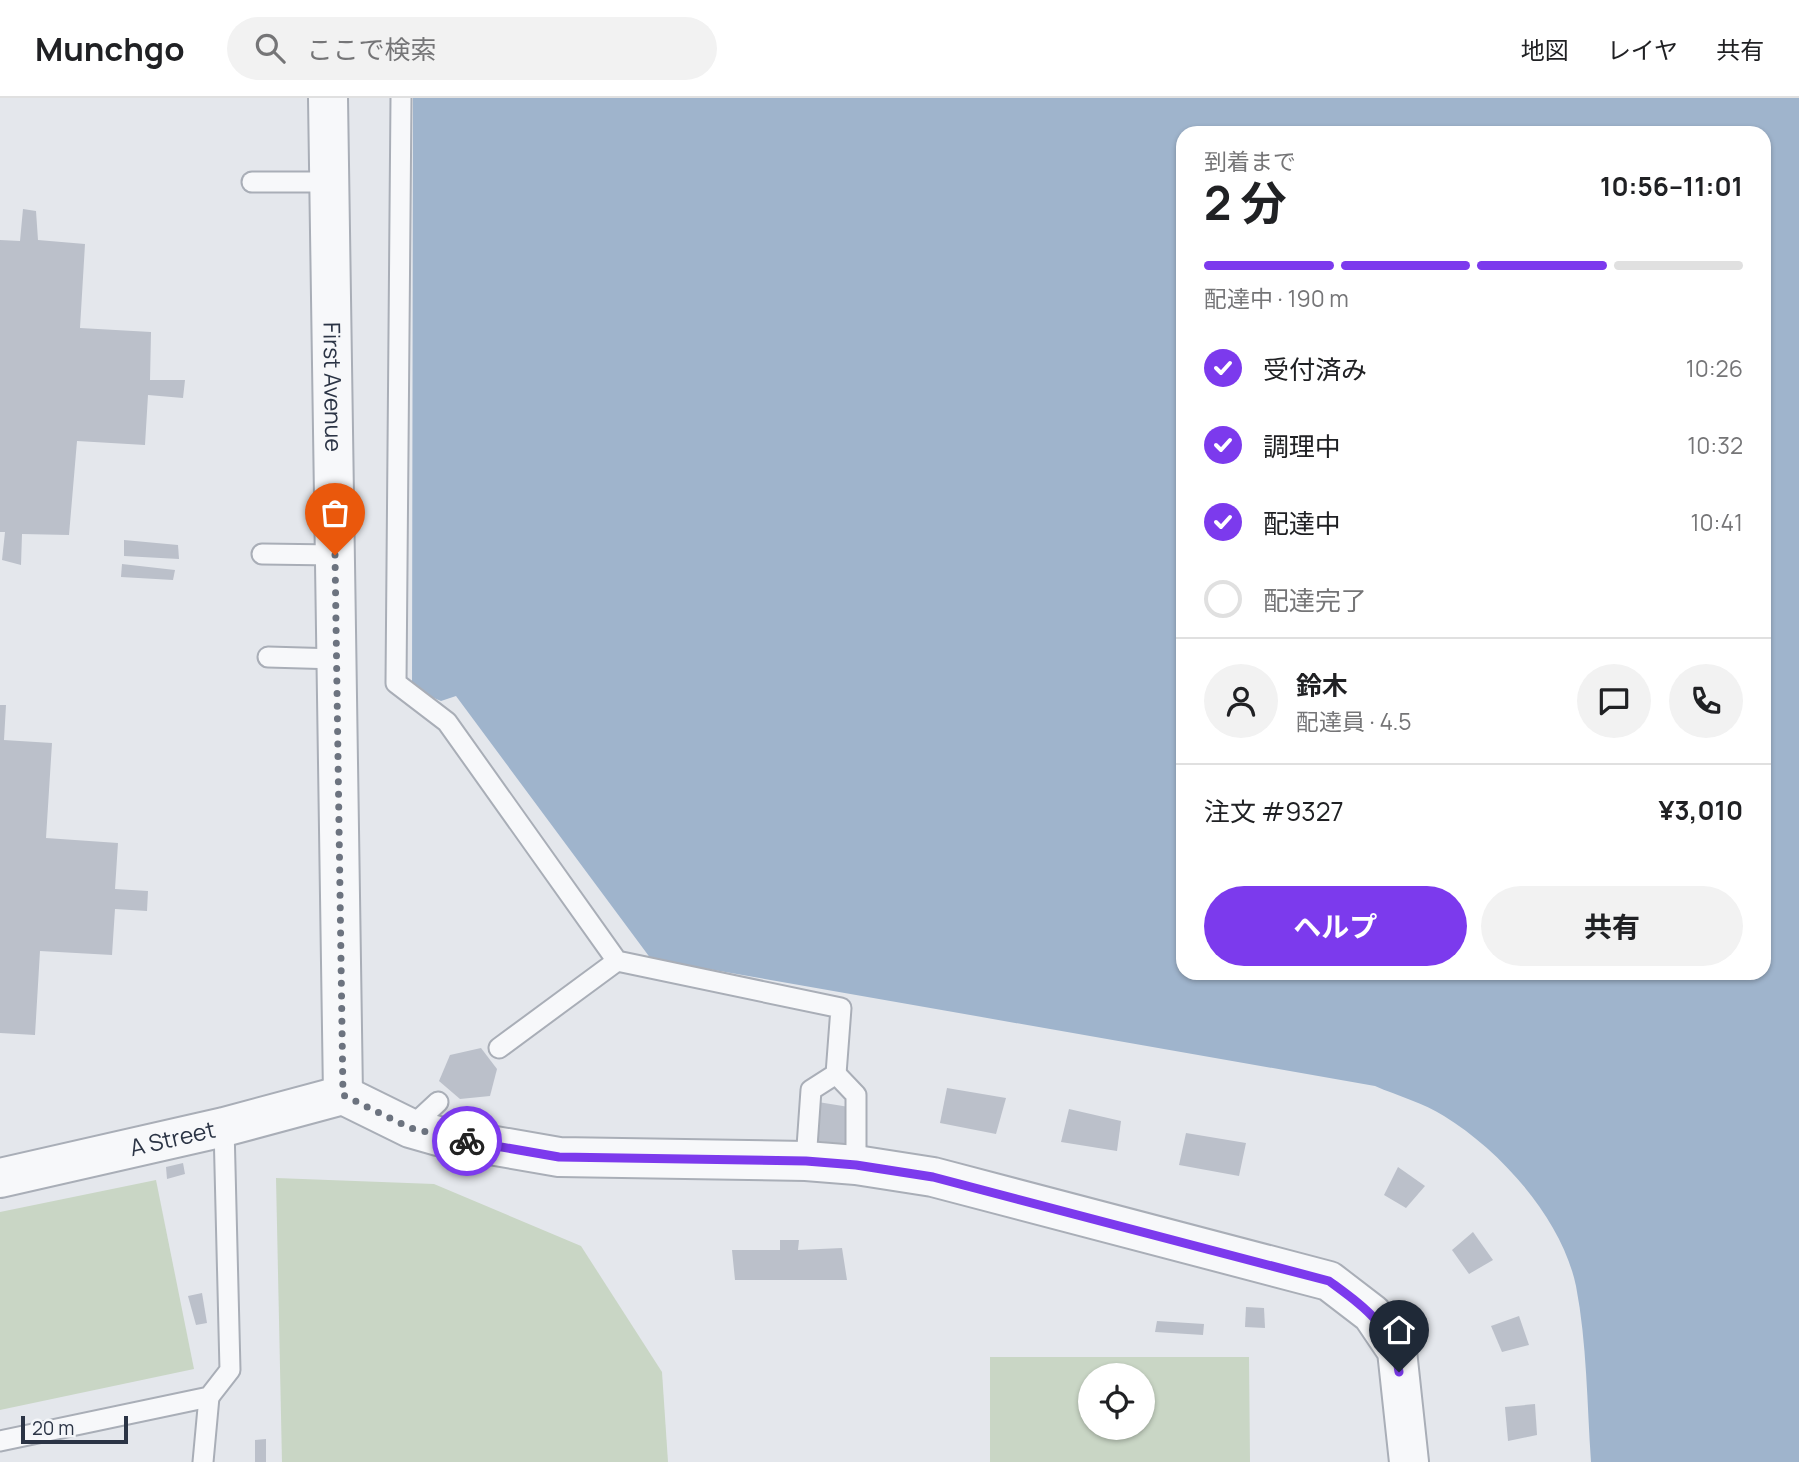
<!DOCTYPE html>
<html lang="ja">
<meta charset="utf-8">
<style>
:root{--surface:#fff;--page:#f2f2f2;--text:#202124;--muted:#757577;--line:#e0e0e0;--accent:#7c3aed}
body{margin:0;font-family:Manrope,"Noto Sans JP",sans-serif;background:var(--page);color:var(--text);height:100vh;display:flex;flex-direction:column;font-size:26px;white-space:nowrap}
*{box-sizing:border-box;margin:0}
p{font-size:23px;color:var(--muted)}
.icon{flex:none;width:38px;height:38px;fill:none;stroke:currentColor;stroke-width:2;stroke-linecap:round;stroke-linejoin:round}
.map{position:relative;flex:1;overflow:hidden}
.side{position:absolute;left:1176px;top:28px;width:595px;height:854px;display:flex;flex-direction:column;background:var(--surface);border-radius:21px;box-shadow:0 2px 5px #0004}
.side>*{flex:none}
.controls{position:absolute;left:1078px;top:1265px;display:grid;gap:14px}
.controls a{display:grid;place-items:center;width:77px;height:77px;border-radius:50%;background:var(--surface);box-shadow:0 2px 5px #0004;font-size:35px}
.scale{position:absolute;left:21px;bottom:18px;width:107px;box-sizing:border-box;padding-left:7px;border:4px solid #2b3445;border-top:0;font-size:19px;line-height:24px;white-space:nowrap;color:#2b3445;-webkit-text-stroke:5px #f4f6f9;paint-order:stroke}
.pin{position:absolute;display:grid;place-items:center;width:60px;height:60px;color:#fff;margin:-72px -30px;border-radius:50% 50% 50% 0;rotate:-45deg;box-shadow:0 0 7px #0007}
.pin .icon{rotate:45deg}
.courier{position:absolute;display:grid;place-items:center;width:70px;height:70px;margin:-35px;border:5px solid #7c3aed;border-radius:50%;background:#fff;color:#222;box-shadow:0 2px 9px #0007}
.overview em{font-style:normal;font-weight:700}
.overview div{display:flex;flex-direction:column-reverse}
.overview{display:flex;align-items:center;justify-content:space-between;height:119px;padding:0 28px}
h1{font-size:46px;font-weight:700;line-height:52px}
.bar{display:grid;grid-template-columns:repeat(4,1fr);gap:10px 7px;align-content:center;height:84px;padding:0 28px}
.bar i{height:9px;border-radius:5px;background:var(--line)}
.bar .selected{background:var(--accent)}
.bar p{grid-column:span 4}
.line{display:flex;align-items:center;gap:18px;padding:0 28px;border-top:2px solid var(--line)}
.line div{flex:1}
.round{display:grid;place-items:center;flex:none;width:74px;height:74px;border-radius:37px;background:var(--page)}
ol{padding:0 28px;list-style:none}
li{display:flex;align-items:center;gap:21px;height:77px}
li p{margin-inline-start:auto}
li .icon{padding:7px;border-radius:50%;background:var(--accent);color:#fff;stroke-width:4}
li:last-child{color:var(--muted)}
li i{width:38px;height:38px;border:4px solid var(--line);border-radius:50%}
.cta{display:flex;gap:14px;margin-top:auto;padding:14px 28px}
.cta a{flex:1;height:80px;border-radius:42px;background:var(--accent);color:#fff;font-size:28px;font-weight:700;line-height:80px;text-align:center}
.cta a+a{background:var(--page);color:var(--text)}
header{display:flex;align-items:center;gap:42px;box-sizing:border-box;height:98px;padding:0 35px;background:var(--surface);border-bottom:2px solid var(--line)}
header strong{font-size:33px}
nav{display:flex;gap:38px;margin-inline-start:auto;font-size:24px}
.search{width:490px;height:63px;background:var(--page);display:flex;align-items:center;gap:18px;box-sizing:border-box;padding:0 24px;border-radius:38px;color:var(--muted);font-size:26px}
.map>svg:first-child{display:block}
.green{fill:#c9d6c5;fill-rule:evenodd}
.water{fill:#9fb4cc;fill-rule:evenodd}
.building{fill:#bbc0ca}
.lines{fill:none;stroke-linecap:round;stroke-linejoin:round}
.service-casing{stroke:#a9aeb7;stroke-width:23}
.minor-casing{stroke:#a9aeb7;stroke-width:42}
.service{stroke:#f7f8fa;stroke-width:19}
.minor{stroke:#f7f8fa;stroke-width:38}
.done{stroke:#6c737f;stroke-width:7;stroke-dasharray:0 12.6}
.route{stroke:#7c3aed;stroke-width:9}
.labels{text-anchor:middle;stroke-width:7;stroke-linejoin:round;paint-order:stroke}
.street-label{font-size:23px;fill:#2b3445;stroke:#f4f6f9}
</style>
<header>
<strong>Munchgo</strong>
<div class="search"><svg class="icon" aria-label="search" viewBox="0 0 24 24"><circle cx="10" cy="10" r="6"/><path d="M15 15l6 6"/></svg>ここで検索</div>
<nav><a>地図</a><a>レイヤ</a><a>共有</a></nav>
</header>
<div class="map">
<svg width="1799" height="1364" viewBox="0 0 1799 1364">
<rect width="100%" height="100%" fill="#e4e7ec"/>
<!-- green -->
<g class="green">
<path d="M276 1080 434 1086 581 1148 662 1274 668 1364H282Z"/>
<path d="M156 1082 194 1271 0 1312V1114Z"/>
<path d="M990 1259H1249L1250 1364H990ZM1090 1278H1143V1330H1090Z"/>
</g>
<!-- water -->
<path class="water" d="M413 0H1799V1364H1591C1587 1306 1587 1245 1576 1188 1562 1121 1501 1053 1444 1018 1424 1005 1398 998 1375 988L651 861 456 598 441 603 429 598 412 596ZM1183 35H1764V875H1183Z"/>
<!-- building -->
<g class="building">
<path d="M23 111 36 113 38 142 85 146 80 230 151 234 150 282H185L183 300 148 297 145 347 77 343 69 437 22 436 21 467 2 462 5 434H0V142L20 143Z"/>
<path d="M124 442 178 447 179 461 124 458Z"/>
<path d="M122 466 175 472 173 482 121 479Z"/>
<path d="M0 607H6L4 642 52 645 46 740 118 745 115 791 148 793 147 813 115 811 112 857 40 853 35 937 0 935Z"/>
<path d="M481 950 497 971 490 998 460 1001 439 983 450 957Z"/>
<path d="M947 990 1006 1000 996 1036 940 1025Z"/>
<path d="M818 1004 849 1009 847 1046 815 1043Z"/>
<path d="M1069 1011 1121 1023 1117 1053 1061 1044Z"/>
<path d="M1186 1035 1246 1045 1239 1078 1179 1067Z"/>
<path d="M183 1065 185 1076 167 1081 166 1069Z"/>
<path d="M1398 1069 1425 1088 1406 1110 1384 1097Z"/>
<path d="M1473 1134 1493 1162 1469 1176 1452 1152Z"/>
<path d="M780 1142H799L798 1152 842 1150 847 1182H735L732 1152H780Z"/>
<path d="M202 1195 207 1225 196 1227 188 1198Z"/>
<path d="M1246 1209 1264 1210 1265 1230 1245 1229Z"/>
<path d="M1519 1218 1529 1247 1502 1254 1491 1228Z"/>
<path d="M1157 1223 1204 1226 1203 1237 1155 1234Z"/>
<path d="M1535 1306 1537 1337 1508 1343 1505 1309Z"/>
<path d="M266 1341V1364H255V1342Z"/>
</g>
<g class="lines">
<defs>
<g id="service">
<path d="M401 0 396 585 447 624 617 863 841 910 836 976 811 992 806 1063"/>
<path d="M252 84H330"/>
<path d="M262 456 335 457"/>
<path d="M268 559 337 561"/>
<path d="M499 950 617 863"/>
<path d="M836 976 856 997V1067"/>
<path d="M410 1030 438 1004"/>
<path d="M0 1343 209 1299 230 1272 224 1029"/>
<path d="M203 1364 209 1299"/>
</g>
<g id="minor">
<path id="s1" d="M328 0 343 997"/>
<path d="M343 997 410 1030 438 1038 559 1059 806 1063 856 1067 933 1079 1329 1183 1372 1216 1397 1253 1409 1364"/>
<path id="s2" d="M0 1080 224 1029 343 997"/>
</g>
</defs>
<!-- service casing -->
<use href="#service" class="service-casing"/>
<!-- minor casing -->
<use href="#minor" class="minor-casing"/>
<!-- service -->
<use href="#service" class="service"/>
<!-- minor -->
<use href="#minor" class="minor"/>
</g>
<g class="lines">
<!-- done -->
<path class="done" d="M335 457 343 997 410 1030 467 1043"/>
<!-- route -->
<path class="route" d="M467 1043 559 1059 806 1063 856 1067 933 1079 1329 1183C1364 1209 1393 1228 1399 1274"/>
</g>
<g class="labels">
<!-- street labels -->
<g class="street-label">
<text dy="8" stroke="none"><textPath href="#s1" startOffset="289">First Avenue</textPath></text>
<text dy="8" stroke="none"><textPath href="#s2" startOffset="177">A Street</textPath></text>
</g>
</g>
</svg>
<div class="controls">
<a><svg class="icon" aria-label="locate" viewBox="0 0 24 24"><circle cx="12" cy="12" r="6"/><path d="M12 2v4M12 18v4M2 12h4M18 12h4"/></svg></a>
</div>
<div class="scale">20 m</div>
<div class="pin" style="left:335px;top:457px;background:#ea580c"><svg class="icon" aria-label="bag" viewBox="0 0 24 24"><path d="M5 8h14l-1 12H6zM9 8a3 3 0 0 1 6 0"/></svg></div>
<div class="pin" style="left:1399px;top:1274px;background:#1f2937"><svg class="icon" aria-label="home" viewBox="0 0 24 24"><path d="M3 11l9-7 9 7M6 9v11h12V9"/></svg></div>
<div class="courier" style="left:467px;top:1043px"><svg class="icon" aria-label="bike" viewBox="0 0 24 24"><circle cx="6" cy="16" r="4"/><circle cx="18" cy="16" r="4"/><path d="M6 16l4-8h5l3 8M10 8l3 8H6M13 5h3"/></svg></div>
<section class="side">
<div class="overview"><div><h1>2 分</h1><p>到着まで</p></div><em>10:56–11:01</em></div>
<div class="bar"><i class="selected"></i><i class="selected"></i><i class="selected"></i><i></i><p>配達中 · 190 m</p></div>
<ol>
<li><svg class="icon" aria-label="check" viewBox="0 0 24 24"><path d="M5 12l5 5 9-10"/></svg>受付済み<p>10:26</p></li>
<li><svg class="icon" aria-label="check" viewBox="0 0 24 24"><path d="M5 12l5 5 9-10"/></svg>調理中<p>10:32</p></li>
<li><svg class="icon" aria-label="check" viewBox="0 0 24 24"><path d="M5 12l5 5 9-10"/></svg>配達中<p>10:41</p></li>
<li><i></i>配達完了</li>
</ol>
<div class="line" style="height:126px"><a class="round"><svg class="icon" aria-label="person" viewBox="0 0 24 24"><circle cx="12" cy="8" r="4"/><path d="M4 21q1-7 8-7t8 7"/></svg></a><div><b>鈴木</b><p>配達員 · 4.5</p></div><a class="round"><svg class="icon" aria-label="chat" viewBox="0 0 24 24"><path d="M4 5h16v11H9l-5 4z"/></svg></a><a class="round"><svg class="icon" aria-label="phone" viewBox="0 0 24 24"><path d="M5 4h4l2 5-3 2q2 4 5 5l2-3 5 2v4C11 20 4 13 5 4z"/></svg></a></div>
<div class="line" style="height:91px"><div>注文 #9327</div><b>¥3,010</b></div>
<div class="cta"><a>ヘルプ</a><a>共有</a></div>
</section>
</div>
